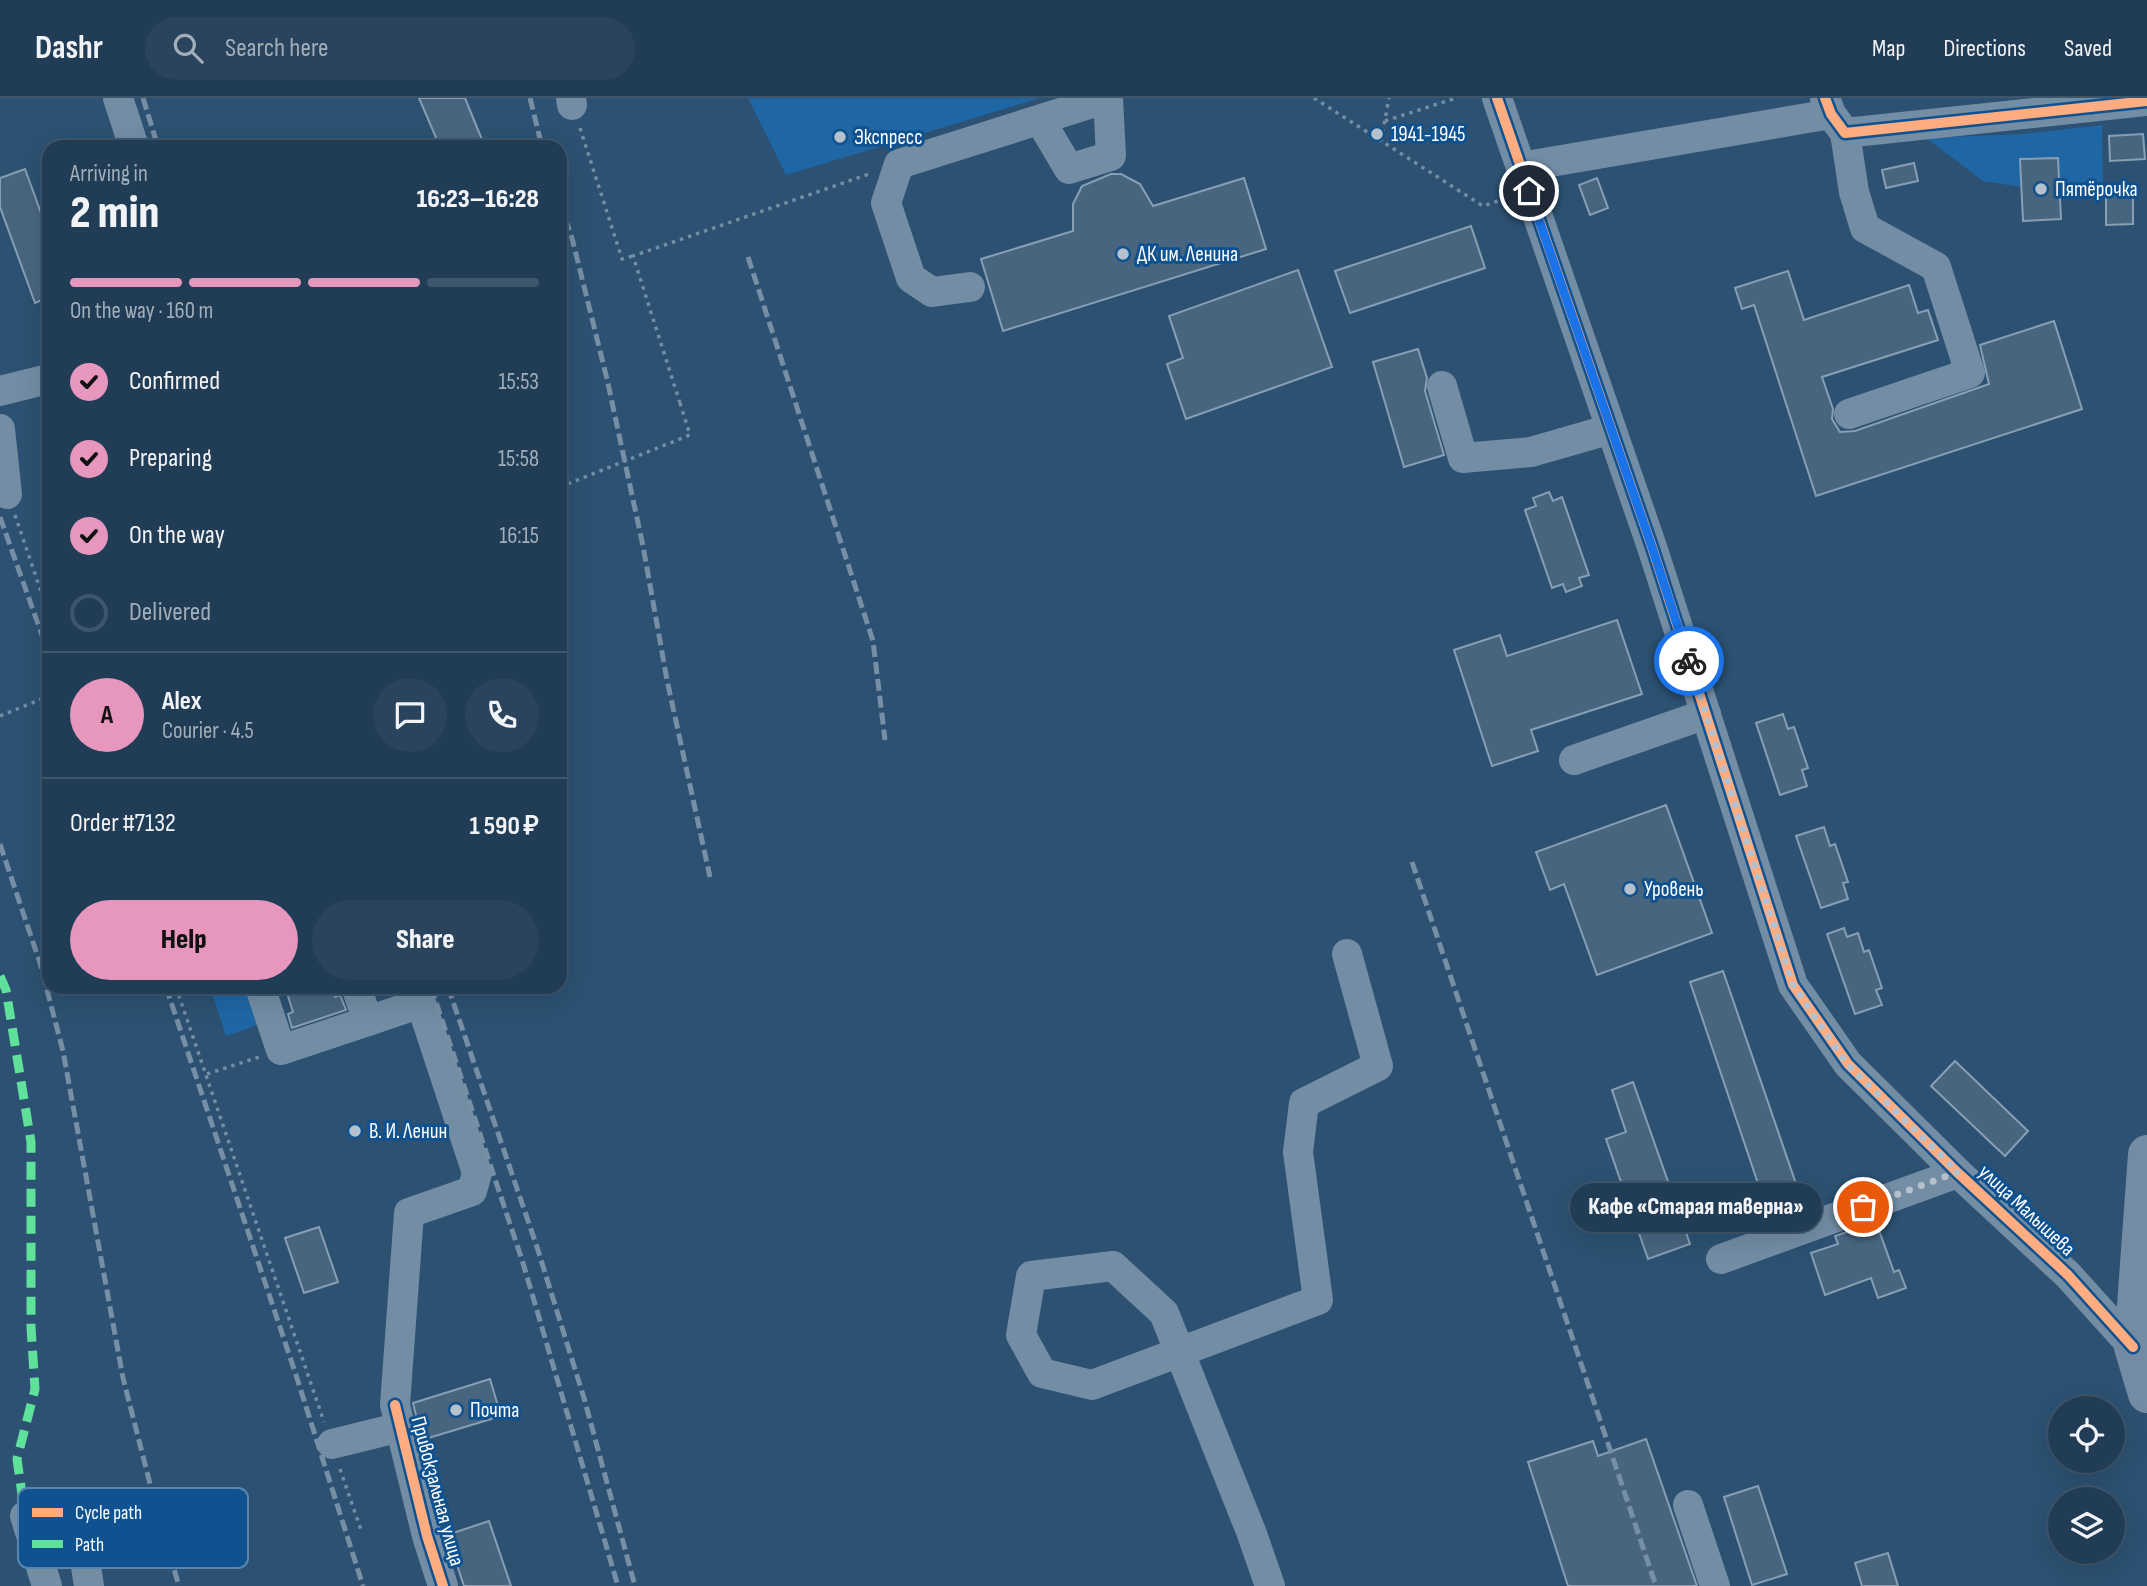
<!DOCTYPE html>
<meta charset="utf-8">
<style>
:root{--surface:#213d56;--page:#29445c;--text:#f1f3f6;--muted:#a2aeb9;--line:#3e566c;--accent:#e797bd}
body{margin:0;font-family:"Sofia Sans Condensed",sans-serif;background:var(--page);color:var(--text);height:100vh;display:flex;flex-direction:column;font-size:26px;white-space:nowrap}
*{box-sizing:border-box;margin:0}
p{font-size:23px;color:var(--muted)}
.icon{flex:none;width:38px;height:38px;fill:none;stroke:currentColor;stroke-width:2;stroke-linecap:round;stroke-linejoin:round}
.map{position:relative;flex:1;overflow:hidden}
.panel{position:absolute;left:42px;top:42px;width:525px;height:854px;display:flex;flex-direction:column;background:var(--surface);border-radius:21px;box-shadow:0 7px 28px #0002,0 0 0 2px var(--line)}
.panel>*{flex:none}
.controls{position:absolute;left:2048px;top:1298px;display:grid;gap:14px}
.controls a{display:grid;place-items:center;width:77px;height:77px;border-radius:50%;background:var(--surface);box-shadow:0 7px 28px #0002,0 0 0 2px var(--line);font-size:35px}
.pin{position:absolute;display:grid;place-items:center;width:60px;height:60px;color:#fff;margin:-30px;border:4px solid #fff;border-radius:50%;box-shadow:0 2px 7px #0007}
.courier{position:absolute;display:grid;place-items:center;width:70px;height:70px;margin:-35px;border:5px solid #1a73e8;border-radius:50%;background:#fff;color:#222;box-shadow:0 2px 9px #0007}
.bubble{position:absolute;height:49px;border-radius:24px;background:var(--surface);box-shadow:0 7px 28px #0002,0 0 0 2px var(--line);font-size:23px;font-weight:800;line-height:49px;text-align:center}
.summary em{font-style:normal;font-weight:800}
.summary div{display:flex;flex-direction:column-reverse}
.summary{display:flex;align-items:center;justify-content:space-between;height:119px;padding:0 28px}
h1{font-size:46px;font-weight:800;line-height:52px}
.bar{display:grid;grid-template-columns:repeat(4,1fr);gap:10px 7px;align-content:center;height:84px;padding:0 28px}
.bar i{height:9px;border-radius:5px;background:var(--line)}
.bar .on{background:var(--accent)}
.bar p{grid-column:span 4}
.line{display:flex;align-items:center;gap:18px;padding:0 28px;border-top:2px solid var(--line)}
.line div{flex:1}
.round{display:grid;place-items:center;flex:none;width:74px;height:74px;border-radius:37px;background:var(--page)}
ol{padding:0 28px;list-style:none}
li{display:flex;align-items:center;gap:21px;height:77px}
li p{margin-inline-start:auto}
li .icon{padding:7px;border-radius:50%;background:var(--accent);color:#111;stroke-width:4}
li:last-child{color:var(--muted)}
li i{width:38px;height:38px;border:4px solid var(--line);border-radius:50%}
.cta{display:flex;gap:14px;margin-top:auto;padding:14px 28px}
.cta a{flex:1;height:80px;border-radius:42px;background:var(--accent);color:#111;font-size:28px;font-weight:800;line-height:80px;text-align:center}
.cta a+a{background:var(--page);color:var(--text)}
header{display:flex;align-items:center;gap:42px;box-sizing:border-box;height:98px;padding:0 35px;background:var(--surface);border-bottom:2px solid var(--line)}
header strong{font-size:33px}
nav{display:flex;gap:38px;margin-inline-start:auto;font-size:24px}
.search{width:490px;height:63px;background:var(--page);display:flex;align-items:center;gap:18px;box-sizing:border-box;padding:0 24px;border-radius:38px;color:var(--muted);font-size:26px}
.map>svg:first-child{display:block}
.green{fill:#1f67a4}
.building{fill:#486580;stroke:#889fb3;stroke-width:2}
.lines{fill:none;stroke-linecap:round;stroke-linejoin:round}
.path{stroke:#738da5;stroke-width:3.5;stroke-dasharray:3.5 5;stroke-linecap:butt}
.minor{stroke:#738da5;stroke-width:30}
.major{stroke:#738ca4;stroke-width:38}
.rail{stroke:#778fa5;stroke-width:5;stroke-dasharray:12 5;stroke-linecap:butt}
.path-bridge{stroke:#738da5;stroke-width:3.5;stroke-dasharray:3.5 5;stroke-linecap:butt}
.quiet{stroke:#60e19b;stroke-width:9;stroke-dasharray:18 9;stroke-linecap:butt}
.cycleway-casing{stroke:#0f528f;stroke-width:15}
.cycleway{stroke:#ffac80;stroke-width:10}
.done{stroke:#b5c2ce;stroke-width:7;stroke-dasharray:0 12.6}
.route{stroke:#1a73e8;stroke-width:9}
.poi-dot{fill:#b5c2ce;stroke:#0f528f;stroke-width:2.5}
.labels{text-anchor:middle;stroke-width:6;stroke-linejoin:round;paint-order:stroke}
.poi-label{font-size:21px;fill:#fff;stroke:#0f528f;text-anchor:start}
.street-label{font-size:21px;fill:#fff;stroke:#0f528f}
.key{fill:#0f528f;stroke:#5786b1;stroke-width:2}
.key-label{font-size:19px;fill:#fff}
</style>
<header>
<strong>Dashr</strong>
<div class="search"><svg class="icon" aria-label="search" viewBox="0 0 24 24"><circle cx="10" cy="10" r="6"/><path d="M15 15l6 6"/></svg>Search here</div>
<nav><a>Map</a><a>Directions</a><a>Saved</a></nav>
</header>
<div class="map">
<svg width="2147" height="1488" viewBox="0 0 2147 1488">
<rect width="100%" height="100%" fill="#2c5172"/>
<!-- green -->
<g class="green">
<path d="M748 0H1040L786 77Z"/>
<path d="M2102 27 2103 89 2038 92 1983 83 1926 40 2024 36Z"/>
<path d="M210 889H250L263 925 226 938Z"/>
</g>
<!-- building -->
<g class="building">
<path d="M419 0H465L485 49H440Z"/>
<path d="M2143 36 2145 61 2110 63 2109 38Z"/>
<path d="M2058 60 2061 121 2023 123 2020 61Z"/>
<path d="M1914 65 1918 83 1886 90 1882 72Z"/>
<path d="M25 71 49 137V199L35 205 0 109V80Z"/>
<path d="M1111 76H1121L1140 86 1153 108 1244 80 1266 151 1003 233 981 161 1073 133V106L1082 88Z"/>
<path d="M1597 80 1608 110 1590 117 1579 87Z"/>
<path d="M2106 97H2133V126L2106 127Z"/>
<path d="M1471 128 1485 170 1350 215 1335 173Z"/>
<path d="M1298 172 1332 269 1186 321 1167 266 1183 260 1169 218Z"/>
<path d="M1788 173 1804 222 1909 187 1918 215 1928 212 1938 242 1822 279 1833 311 1832 321 1840 334 1855 333 1989 286 1980 247 2054 223 2082 311 1816 398 1754 207 1742 211 1735 190Z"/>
<path d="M1418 251 1427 280 1425 293 1444 357 1404 369 1373 264Z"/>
<path d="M1549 394 1553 403 1562 399 1589 477 1579 480 1582 488 1566 494 1563 486 1552 490 1525 412 1536 408 1533 400Z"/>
<path d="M1617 522 1642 596 1531 632 1538 653 1492 668 1454 552 1500 537 1507 558Z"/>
<path d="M1783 616 1788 631 1794 629 1808 670 1802 672 1807 688 1780 697 1756 625Z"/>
<path d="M1666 707 1712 835 1597 877 1564 786 1550 792 1536 754Z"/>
<path d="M1824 729 1830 748 1835 746 1848 784 1843 785 1848 801 1821 810 1796 738Z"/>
<path d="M1844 830 1847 839 1858 835 1864 854 1869 852 1882 890 1876 892 1882 907 1855 916 1827 836Z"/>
<path d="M1723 873 1805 1112 1771 1124 1690 884Z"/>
<path d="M285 889H332L335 899 340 897 346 912 292 930 288 916 293 914Z"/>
<path d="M1955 963 2028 1033 2005 1058 1931 988Z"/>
<path d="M1633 984 1690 1146 1648 1161 1606 1041 1626 1034 1612 992Z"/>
<path d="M1876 1124 1894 1174 1899 1172 1906 1190 1878 1200 1871 1180 1825 1197 1811 1155 1838 1146 1835 1138Z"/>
<path d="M319 1129 338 1184 304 1195 285 1140Z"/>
<path d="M490 1281 501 1318 422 1342 413 1305Z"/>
<path d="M1646 1341 1697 1488H1568L1528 1364 1593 1343 1598 1358Z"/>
<path d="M1758 1388 1787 1476 1752 1487 1724 1399Z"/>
<path d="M489 1423 511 1488H464L447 1437Z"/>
<path d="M1888 1455 1898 1488H1862L1855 1465Z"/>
</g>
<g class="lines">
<!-- path -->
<g class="path">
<path d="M1314 0 1483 108 1507 100"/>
<path d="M1385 23 1456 0"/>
<path d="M580 30 622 161 633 158"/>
<path d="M1381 43 1389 0"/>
<path d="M680 305 633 158 869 76"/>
<path d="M15 417 49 517"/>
<path d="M0 618 49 598"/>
<path d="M176 889 324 1324"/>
<path d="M207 976 259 959"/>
<path d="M340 1371 362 1435"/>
</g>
<!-- minor -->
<g class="minor">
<path d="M118 0 134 49"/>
<path d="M571 0 572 7"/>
<path d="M1497 0 1652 449 1793 887 1848 966 1958 1075 2068 1177 2133 1249"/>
<path d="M1825 0 1831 16 1845 35 1854 94 1865 130 1936 169 1970 275 1849 316"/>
<path d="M1845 35 2147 3"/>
<path d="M1521 69 1831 16"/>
<path d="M970 189 932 194 911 180 886 105 899 66 1108 0 1111 58 1069 71 1040 22"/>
<path d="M1442 288 1463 360 1531 354 1611 331"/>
<path d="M0 293 44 282 49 284"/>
<path d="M0 331 7 396"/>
<path d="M1574 662 1706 616"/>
<path d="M260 889 281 952 368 923"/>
<path d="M356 889 368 923 421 905 477 1075 472 1093 409 1115 395 1307 427 1438 443 1488"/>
<path d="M1721 1161 1958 1075"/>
<path d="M332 1346 401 1329"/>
<path d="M1688 1407 1715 1488"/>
<path d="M25 1418 47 1488"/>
<path d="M86 1469 89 1488"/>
<path d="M1270 1488 1252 1436 1164 1215 1113 1168 1031 1178 1021 1237 1042 1275 1092 1287 1318 1202 1298 1054 1304 1005 1378 968 1347 856"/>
</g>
<!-- major -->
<path class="major" d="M2147 1056 2133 1249 2147 1296"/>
<!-- rail -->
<g class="rail">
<path d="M143 0 158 49"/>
<path d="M530 0 542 49"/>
<path d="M560 105 572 140 607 281 643 448 667 582 710 779"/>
<path d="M748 159 873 543 885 642"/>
<path d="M0 419 49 557"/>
<path d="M0 746 40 865 63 953 123 1280 157 1413 179 1488"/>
<path d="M1412 764 1656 1488"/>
<path d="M166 889 295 1274 363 1488"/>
<path d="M431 889 523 1165 618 1488"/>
<path d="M448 889 537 1149 584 1300 635 1488"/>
</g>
<!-- path-bridge -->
<path class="path-bridge" d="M560 389 690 337 680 305"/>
<!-- quiet -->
<path class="quiet" d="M0 878 6 892 31 1044V1229L35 1291 17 1361 25 1418"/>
<defs>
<g id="cycleway">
<path d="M1497 0 1652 449 1793 887 1848 966 1958 1075 2068 1177 2133 1249"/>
<path d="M1825 0 1831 16 1845 35 2147 3"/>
<path d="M395 1307 427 1438 443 1488"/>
</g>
</defs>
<!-- cycleway casing -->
<use href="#cycleway" class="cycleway-casing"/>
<!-- cycleway -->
<use href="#cycleway" class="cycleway"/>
</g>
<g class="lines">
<!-- done -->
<path class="done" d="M1689 563 1793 887 1847 966 1958 1074 1863 1109"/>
<!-- route -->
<path class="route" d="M1529 93 1652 449 1689 563"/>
</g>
<!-- markers -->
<g class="poi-dot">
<circle cx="1377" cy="36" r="7"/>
<circle cx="840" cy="39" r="7"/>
<circle cx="2041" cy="91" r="7"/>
<circle cx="1123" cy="156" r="7"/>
<circle cx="1630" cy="791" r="7"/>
<circle cx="355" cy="1033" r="7"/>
<circle cx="456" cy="1312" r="7"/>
</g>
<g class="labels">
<!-- poi labels -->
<g class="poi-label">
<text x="1391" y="43">1941-1945</text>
<text x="854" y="46">Экспресс</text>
<text x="2055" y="98">Пятёрочка</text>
<text x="1137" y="163">ДК им. Ленина</text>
<text x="1644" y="798">Уровень</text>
<text x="369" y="1040">В. И. Ленин</text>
<text x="470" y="1319">Почта</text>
</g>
<!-- street labels -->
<g class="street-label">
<text transform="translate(2027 1112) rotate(43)" y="7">улица Малышева</text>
<text transform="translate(438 1393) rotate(75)" y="7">Привокзальная улица</text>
</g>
</g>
<!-- legend -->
<rect x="18" y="1390" width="230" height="80" rx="10" class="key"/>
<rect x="32" y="1410" width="31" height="9" fill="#ffac80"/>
<rect x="32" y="1442" width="31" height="8" fill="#60e19b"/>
<g class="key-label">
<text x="75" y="1421">Cycle path</text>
<text x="75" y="1453">Path</text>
</g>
</svg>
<div class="controls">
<a><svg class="icon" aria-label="locate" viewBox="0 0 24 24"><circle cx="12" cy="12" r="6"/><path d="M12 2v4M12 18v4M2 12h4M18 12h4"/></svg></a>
<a><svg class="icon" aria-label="layers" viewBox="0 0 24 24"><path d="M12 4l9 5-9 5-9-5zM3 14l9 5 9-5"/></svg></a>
</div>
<div class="pin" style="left:1863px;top:1109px;background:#ea580c"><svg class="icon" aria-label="bag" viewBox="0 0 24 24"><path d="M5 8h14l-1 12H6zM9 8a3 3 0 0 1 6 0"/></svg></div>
<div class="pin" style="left:1529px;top:93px;background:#1f2937"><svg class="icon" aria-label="home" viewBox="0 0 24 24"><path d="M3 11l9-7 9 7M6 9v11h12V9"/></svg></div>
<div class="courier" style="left:1689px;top:563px"><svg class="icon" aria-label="bike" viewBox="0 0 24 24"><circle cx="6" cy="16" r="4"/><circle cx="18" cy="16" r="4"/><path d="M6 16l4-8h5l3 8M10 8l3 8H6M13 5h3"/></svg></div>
<div class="bubble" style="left:1570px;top:1085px;width:252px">Кафе «Старая таверна»</div>
<section class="panel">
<div class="summary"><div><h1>2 min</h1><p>Arriving in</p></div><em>16:23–16:28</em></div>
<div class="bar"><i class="on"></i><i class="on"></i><i class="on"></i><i></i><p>On the way · 160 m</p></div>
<ol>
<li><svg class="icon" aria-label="check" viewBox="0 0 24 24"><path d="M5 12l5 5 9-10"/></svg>Confirmed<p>15:53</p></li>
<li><svg class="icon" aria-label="check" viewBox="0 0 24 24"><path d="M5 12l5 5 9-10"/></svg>Preparing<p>15:58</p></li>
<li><svg class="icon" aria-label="check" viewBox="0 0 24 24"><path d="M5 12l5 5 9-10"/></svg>On the way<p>16:15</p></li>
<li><i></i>Delivered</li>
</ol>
<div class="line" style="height:126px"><b class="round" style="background:var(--accent);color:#111">A</b><div><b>Alex</b><p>Courier · 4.5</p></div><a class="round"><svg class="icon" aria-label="chat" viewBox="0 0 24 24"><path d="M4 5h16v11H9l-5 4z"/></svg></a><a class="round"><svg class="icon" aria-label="phone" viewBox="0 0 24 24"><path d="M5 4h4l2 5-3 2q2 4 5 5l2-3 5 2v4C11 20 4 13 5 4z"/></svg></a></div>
<div class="line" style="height:91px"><div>Order #7132</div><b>1 590 ₽</b></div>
<div class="cta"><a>Help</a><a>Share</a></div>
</section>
</div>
